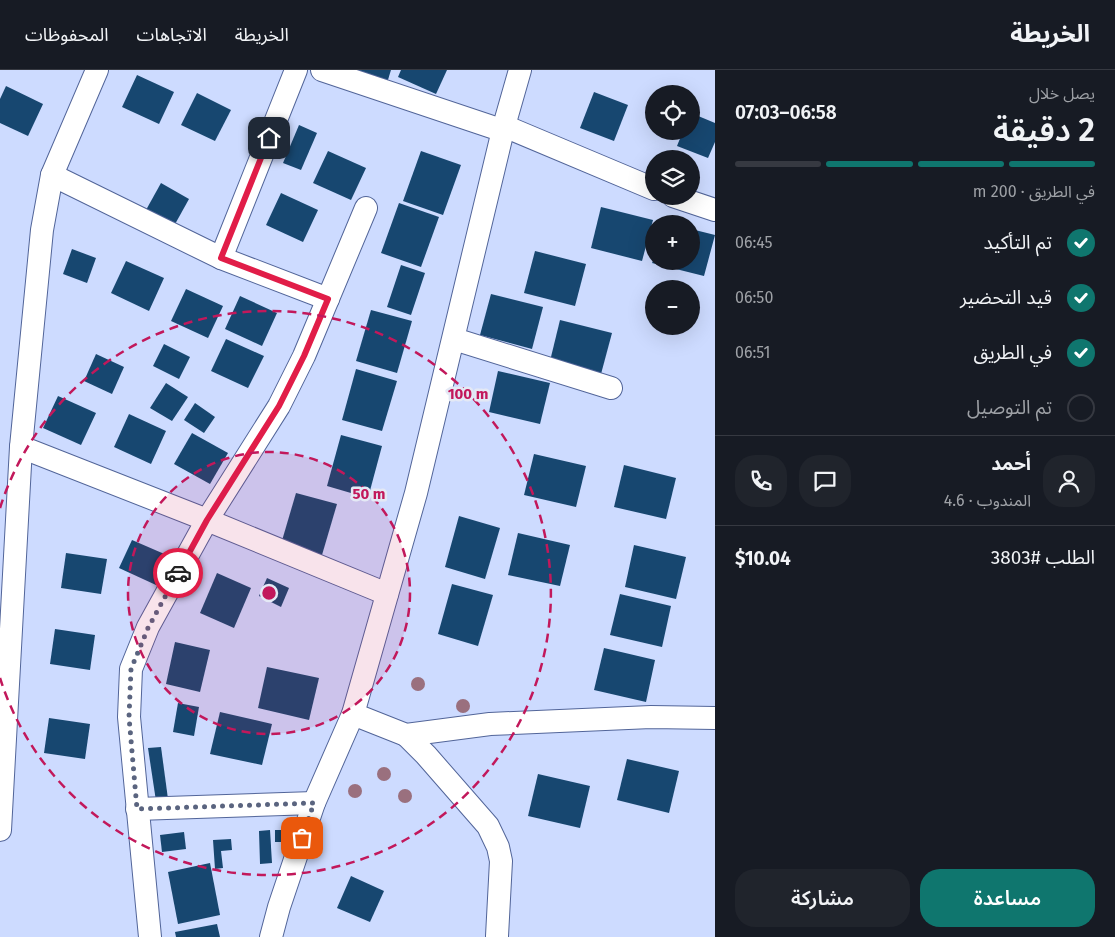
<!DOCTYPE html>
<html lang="ar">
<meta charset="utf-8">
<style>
:root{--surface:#171b24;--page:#20242c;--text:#f1f3f6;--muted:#9ea1a6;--line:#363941;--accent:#0f766e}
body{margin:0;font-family:"Fira Sans","Noto Sans Arabic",sans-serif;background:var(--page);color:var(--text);direction:rtl;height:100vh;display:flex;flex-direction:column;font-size:19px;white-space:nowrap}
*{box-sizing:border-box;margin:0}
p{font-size:16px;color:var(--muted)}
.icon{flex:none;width:28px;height:28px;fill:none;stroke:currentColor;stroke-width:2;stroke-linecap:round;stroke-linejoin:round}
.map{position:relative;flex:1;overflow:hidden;direction:ltr}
.details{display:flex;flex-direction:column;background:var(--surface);width:400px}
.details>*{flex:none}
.tools{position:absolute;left:645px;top:15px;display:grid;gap:10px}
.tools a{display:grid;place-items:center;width:55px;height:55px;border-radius:50%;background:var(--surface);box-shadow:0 5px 20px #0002;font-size:25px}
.pin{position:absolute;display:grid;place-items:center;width:42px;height:42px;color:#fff;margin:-21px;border-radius:10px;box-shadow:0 2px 8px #0006}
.courier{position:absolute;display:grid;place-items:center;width:50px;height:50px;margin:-25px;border:4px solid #e11d48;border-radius:50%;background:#fff;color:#222;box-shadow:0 1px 6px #0007}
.overview em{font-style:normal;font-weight:600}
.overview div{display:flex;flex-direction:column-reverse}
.overview{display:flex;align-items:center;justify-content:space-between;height:85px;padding:0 20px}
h1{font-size:32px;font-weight:600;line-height:38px}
.bar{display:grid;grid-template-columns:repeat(4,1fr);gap:8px 5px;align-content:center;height:60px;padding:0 20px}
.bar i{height:6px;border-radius:4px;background:var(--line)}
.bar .active{background:var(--accent)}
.bar p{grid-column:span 4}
.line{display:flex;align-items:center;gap:12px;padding:0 20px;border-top:1px solid var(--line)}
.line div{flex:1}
.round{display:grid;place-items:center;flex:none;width:52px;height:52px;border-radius:20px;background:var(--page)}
ol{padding:0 20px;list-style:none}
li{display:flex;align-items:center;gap:15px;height:55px}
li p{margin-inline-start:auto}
li .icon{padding:5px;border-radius:50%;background:var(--accent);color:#fff;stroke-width:4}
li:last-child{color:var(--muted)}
li i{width:28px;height:28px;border:2px solid var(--line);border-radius:50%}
.action{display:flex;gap:10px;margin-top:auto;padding:10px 20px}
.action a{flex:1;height:58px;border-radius:20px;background:var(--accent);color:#fff;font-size:20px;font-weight:600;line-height:58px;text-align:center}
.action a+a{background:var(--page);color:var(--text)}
header{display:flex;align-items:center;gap:30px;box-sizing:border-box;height:70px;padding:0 25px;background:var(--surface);border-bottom:1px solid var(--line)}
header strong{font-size:24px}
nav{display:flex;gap:28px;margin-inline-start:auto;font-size:18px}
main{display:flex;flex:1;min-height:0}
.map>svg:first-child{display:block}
.building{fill:#174770}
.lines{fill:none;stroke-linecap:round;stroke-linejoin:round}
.minor-casing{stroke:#526599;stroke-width:24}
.minor{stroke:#fff;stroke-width:22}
.tree{fill:#9a707e}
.done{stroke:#5a647f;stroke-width:5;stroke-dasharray:0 9}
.route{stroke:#e11d48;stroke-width:6}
.ring{fill:none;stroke:#c2185b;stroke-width:2.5;stroke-dasharray:9 6}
.centre{fill:#c2185b;stroke:#e4e9f5;stroke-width:2.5}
.ring-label{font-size:15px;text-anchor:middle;font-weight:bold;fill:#c2185b;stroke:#e4e9f5;stroke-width:5;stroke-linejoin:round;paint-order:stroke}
</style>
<header>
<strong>الخريطة</strong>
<nav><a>الخريطة</a><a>الاتجاهات</a><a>المحفوظات</a></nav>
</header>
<main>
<section class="details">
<div class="overview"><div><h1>2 دقيقة</h1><p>يصل خلال</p></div><em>06:58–07:03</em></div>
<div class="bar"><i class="active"></i><i class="active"></i><i class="active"></i><i></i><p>في الطريق · 200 m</p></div>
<ol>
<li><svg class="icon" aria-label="check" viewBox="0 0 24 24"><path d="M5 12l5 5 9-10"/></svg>تم التأكيد<p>06:45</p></li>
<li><svg class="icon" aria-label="check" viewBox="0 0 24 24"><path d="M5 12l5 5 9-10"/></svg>قيد التحضير<p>06:50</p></li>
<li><svg class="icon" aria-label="check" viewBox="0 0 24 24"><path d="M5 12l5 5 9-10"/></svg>في الطريق<p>06:51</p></li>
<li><i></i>تم التوصيل</li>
</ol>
<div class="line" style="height:90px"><a class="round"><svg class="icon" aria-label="person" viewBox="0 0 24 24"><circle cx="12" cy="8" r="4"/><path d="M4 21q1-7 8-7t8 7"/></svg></a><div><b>أحمد</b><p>المندوب · 4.6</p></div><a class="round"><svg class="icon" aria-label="chat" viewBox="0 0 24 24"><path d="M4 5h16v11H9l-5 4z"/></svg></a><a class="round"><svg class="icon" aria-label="phone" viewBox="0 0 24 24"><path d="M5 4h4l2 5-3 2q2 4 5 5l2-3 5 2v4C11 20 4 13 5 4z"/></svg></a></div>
<div class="line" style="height:65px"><div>الطلب #3803</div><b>$10.04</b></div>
<div class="action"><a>مساعدة</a><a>مشاركة</a></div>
</section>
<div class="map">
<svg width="715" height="867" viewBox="0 0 715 867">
<rect width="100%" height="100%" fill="#cddbff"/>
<!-- building -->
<g class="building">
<path d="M352 0H391L387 13Z"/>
<path d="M401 0H447L436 24 398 7Z"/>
<path d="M137 5 174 22 159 54 122 37Z"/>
<path d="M6 16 43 34 28 66 0 53V29Z"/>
<path d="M594 22 628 35 614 71 580 58Z"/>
<path d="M197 23 231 40 215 71 181 55Z"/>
<path d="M691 43 715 53V72L708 88 677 76 683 61H691Z"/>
<path d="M299 55 317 63 301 100 283 93Z"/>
<path d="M328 81 366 98 351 130 313 113Z"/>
<path d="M421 81 461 95 443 145 403 131Z"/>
<path d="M161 113 189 129 174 156 146 140Z"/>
<path d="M281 123 318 140 303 172 266 155Z"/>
<path d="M399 133 439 147 421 197 381 183Z"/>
<path d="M601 137 653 150 642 191 591 178Z"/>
<path d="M691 159 715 165 704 206 652 193 653 191H691Z"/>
<path d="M72 179 96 188 87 213 63 204Z"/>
<path d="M535 181 586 194 575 236 524 223Z"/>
<path d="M126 191 164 208 149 241 111 223Z"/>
<path d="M401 195 425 203 411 245 387 237Z"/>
<path d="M186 219 223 236 208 268 171 251Z"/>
<path d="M491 224 543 237 532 279 480 265Z"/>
<path d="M240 226 277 243 262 276 225 259Z"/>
<path d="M371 240 412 251 397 303 356 291Z"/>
<path d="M560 250 612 263 601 304 550 291Z"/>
<path d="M226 269 264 286 248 318 211 301Z"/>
<path d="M164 274 190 287 179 309 153 296Z"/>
<path d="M96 284 124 297 112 324 84 311Z"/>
<path d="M356 299 397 311 382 361 342 350Z"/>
<path d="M498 301 550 313 540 354 489 342Z"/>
<path d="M166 313 188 327 172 351 150 338Z"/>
<path d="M58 326 96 343 81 375 43 358Z"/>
<path d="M195 333 215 347 204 363 184 350Z"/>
<path d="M129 344 166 361 151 394 114 377Z"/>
<path d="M192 363 228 383 210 414 174 394Z"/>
<path d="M341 365 382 376 368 428 327 416Z"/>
<path d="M534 384 586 396 576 437 524 425Z"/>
<path d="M624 395 676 408 666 449 614 437Z"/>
<path d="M296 423 337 434 322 485 281 474Z"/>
<path d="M459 446 500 458 485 509 445 497Z"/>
<path d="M518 463 570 475 560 516 508 505Z"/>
<path d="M132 470 169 486 156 515 119 498Z"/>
<path d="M634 475 686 487 676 529 625 517Z"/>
<path d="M66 483 107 489 101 524 61 518Z"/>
<path d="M217 503 251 518 234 558 200 543Z"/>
<path d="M267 508 289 518 281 537 259 526Z"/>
<path d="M452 514 493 525 478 576 438 564Z"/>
<path d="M620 524 671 536 662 577 610 565Z"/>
<path d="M55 559 95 565 90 600 50 594Z"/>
<path d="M175 572 210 580 200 622 166 614Z"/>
<path d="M604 578 655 590 646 632 594 620Z"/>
<path d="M267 597 319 608 309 650 258 638Z"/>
<path d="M178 633 199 637 194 666 173 662Z"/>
<path d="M220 642 272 654 262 695 210 684Z"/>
<path d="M49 648 90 654 85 689 44 683Z"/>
<path d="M161 677 168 729 156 731 148 678Z"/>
<path d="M627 689 679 701 669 743 617 730Z"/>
<path d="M538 704 590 716 580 758 528 746Z"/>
<path d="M270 760 272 793 260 794 259 761Z"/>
<rect x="275" y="760" width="10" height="12"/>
<path d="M184 762 186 779 162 782 160 765Z"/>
<path d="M231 769 232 780 221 781 223 798 215 799 213 770Z"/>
<path d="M210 793 220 845 178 854 168 802Z"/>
<path d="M351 806 384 821 370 852 337 838Z"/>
<path d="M217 854 220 867H176L175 862Z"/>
</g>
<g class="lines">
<defs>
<g id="minor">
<path d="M322 0 504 61"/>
<path d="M504 56 654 119"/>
<path d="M52 105 221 188 328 229"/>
<path d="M673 126 715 140"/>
<path d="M221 188 296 0"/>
<path d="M454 269 611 318"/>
<path d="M21 377 207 450 387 524"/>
<path d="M353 644 406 665 490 654 651 647 715 648"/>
<path d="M406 665 426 685 488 756 498 777 501 791 497 866"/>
<path d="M137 739 314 733"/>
<path d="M0 760 21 377 42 160 52 105 97 0"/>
<path d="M150 867 129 647 131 599 148 557 207 450 279 336 304 286 366 138"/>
<path d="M271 867 279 837 314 733 353 644 416 423 504 56 520 0"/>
</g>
</defs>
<!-- minor casing -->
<use href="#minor" class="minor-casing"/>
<!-- minor -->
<use href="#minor" class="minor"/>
</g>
<!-- trees -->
<g class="tree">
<circle cx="418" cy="614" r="7"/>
<circle cx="463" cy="636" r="7"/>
<circle cx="384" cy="704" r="7"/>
<circle cx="355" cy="721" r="7"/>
<circle cx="405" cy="726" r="7"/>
</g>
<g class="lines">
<!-- done -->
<path class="done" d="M178 503 148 558 131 599 129 647 137 739 314 733 302 768"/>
<!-- route -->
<path class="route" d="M178 503 207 450 279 336 304 286 328 229 221 188 269 68"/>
</g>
<!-- distance rings -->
<circle cx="269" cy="523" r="141" fill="#c2185b" fill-opacity=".12"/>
<g class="ring">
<circle cx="269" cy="523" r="141"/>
<path d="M0 438A282 282 0 1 1 0 608"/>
</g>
<circle cx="269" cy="523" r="8" class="centre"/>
<g class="ring-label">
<text x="468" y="329">100 m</text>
<text x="369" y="429">50 m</text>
</g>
</svg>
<div class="tools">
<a><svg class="icon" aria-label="locate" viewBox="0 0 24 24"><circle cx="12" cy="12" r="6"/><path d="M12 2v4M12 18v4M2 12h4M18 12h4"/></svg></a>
<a><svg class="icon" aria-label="layers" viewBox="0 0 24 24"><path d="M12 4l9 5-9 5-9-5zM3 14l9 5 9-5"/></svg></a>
<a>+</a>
<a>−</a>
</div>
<div class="pin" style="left:302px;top:768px;background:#ea580c"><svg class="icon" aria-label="bag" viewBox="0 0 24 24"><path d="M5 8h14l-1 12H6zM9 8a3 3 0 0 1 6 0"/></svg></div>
<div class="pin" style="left:269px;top:68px;background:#1f2937"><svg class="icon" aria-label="home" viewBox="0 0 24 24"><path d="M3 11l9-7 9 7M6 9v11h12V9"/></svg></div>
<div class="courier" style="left:178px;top:503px"><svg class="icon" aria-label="car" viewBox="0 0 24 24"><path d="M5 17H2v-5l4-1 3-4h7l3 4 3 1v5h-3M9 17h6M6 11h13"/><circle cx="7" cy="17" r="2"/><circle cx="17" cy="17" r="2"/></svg></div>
</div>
</main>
